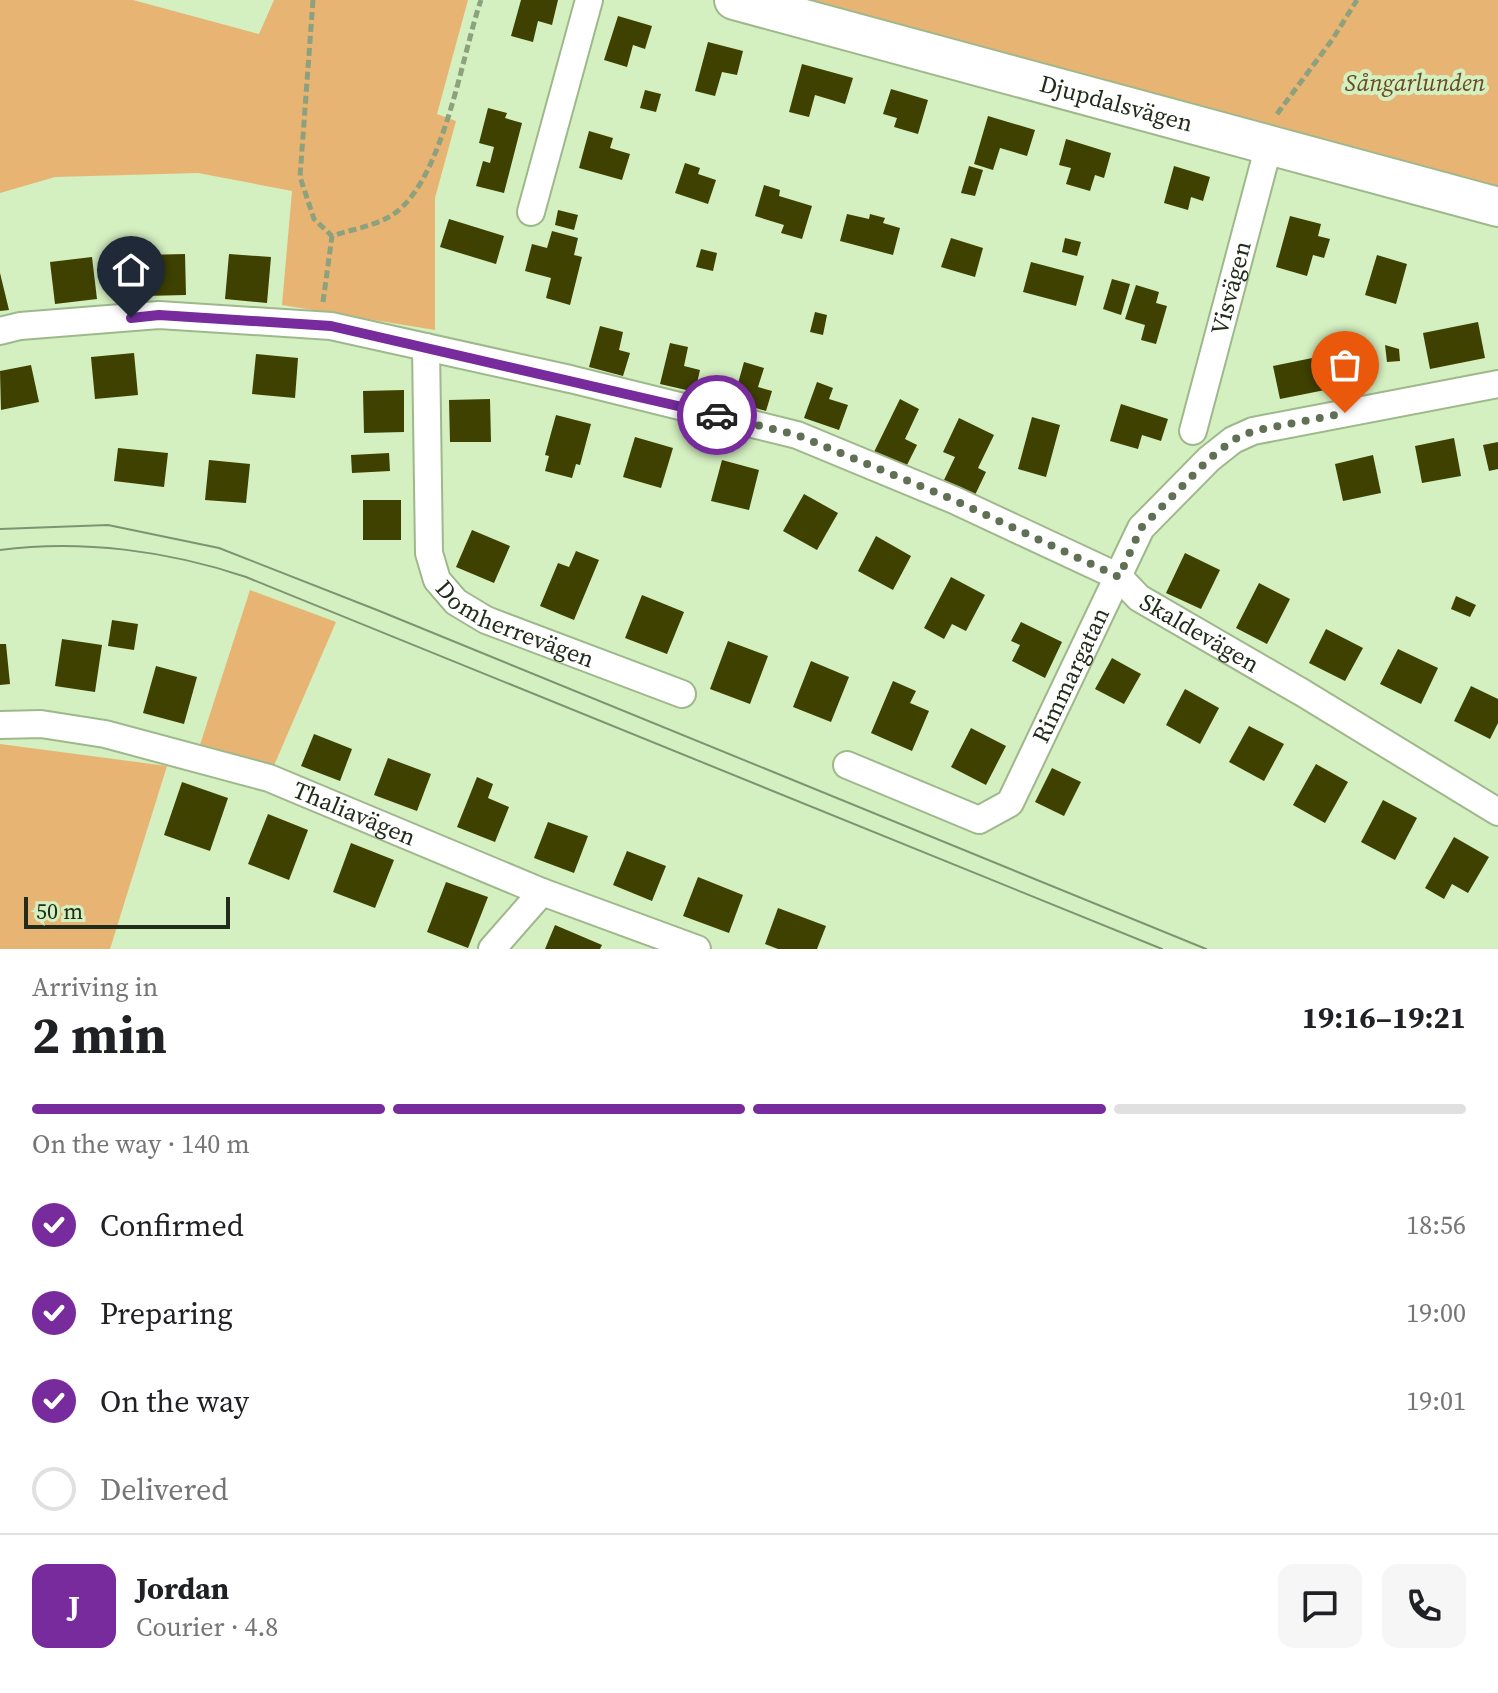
<!DOCTYPE html>
<meta charset="utf-8">
<style>
:root{--surface:#fff;--page:#f6f6f6;--text:#202124;--muted:#757577;--line:#e0e0e0;--accent:#772b9c}
body{margin:0;font-family:"Source Serif 4",serif;background:var(--page);color:var(--text);height:100vh;display:flex;flex-direction:column;font-size:30px;white-space:nowrap}
*{box-sizing:border-box;margin:0}
p{font-size:26px;color:var(--muted)}
.icon{flex:none;width:44px;height:44px;fill:none;stroke:currentColor;stroke-width:2;stroke-linecap:round;stroke-linejoin:round}
.map{position:relative;height:949px;overflow:hidden}
.sheet{display:flex;flex-direction:column;background:var(--surface);flex:1}
.sheet>*{flex:none}
.scale{position:absolute;left:24px;bottom:20px;width:206px;box-sizing:border-box;padding-left:8px;border:4px solid #222c1a;border-top:0;font-size:22px;line-height:28px;white-space:nowrap;color:#222c1a;-webkit-text-stroke:6px #d4efc0;paint-order:stroke}
.pin{position:absolute;display:grid;place-items:center;width:68px;height:68px;color:#fff;margin:-82px -34px;border-radius:50% 50% 50% 0;rotate:-45deg;box-shadow:0 0 8px #0007}
.pin .icon{rotate:45deg}
.courier{position:absolute;display:grid;place-items:center;width:80px;height:80px;margin:-40px;border:6px solid #772b9c;border-radius:50%;background:#fff;color:#222;box-shadow:0 2px 10px #0007}
.overview em{font-style:normal;font-weight:700}
.overview div{display:flex;flex-direction:column-reverse}
.overview{display:flex;align-items:center;justify-content:space-between;height:136px;padding:0 32px}
h1{font-size:52px;font-weight:700;line-height:60px}
.bar{display:grid;grid-template-columns:repeat(4,1fr);gap:12px 8px;align-content:center;height:96px;padding:0 32px}
.bar i{height:10px;border-radius:6px;background:var(--line)}
.bar .selected{background:var(--accent)}
.bar p{grid-column:span 4}
.line{display:flex;align-items:center;gap:20px;padding:0 32px;border-top:2px solid var(--line)}
.line div{flex:1}
.round{display:grid;place-items:center;flex:none;width:84px;height:84px;border-radius:16px;background:var(--page)}
ol{padding:0 32px;list-style:none}
li{display:flex;align-items:center;gap:24px;height:88px}
li p{margin-inline-start:auto}
li .icon{padding:8px;border-radius:50%;background:var(--accent);color:#fff;stroke-width:4}
li:last-child{color:var(--muted)}
li i{width:44px;height:44px;border:4px solid var(--line);border-radius:50%}
.map>svg:first-child{display:block}
.green{fill:#e8b473}
.building{fill:#3e4100}
.lines{fill:none;stroke-linecap:round;stroke-linejoin:round}
.street-casing{stroke:#9eb88b;stroke-width:30}
.secondary-casing{stroke:#9eb88b;stroke-width:42}
.path{stroke:#8da17e;stroke-width:5;stroke-dasharray:8 4;stroke-linecap:butt}
.street{stroke:#fff;stroke-width:26}
.secondary{stroke:#fff;stroke-width:38}
.tram{stroke:#7f9271;stroke-width:2}
.done{stroke:#607054;stroke-width:8;stroke-dasharray:0 14.4}
.route{stroke:#772b9c;stroke-width:10}
.labels{text-anchor:middle;stroke-width:8;stroke-linejoin:round;paint-order:stroke}
.park-label{font-size:24px;font-style:italic;fill:#684b25;stroke:#d4efc0}
.street-label{font-size:24px;fill:#222c1a;stroke:#d4efc0}
</style>
<div class="map">
<svg width="1498" height="949" viewBox="0 0 1498 949">
<rect width="100%" height="100%" fill="#d4efc0"/>
<!-- green -->
<g class="green">
<path d="M0 0H133L259 34 274 0H468L437 114 456 121 435 198V330L282 305 292 191 198 173 55 177 0 193Z"/>
<path d="M801 0H1498V191Z"/>
<path d="M250 590 336 622 272 770 199 748Z"/>
<path d="M0 744 167 766 110 949H0Z"/>
</g>
<!-- building -->
<g class="building">
<path d="M521 0H558L552 25 538 21 533 42 511 36Z"/>
<path d="M618 16 652 26 645 49 633 45 627 67 604 60Z"/>
<path d="M708 42 743 51 737 75 722 72 715 96 695 91Z"/>
<path d="M802 64 853 78 845 104 815 95 809 117 789 112Z"/>
<path d="M891 89 928 100 918 134 894 127 897 118 883 114Z"/>
<path d="M645 90 661 94 656 112 640 108Z"/>
<path d="M488 108 507 113 505 118 522 123 504 193 476 186 483 161 490 163 494 147 479 143Z"/>
<path d="M988 116 1035 130 1027 156 1000 148 993 170 974 164Z"/>
<path d="M589 131 613 138 610 148 630 154 622 180 579 168Z"/>
<path d="M1066 139 1111 153 1104 178 1095 175 1090 191 1066 184 1071 168 1059 165Z"/>
<path d="M685 163 700 168 698 174 716 180 708 204 675 193Z"/>
<path d="M969 166 983 170 975 196 961 193Z"/>
<path d="M1174 166 1210 177 1203 201 1191 197 1188 210 1164 203Z"/>
<path d="M764 185 780 190 779 196 812 206 802 239 781 233 784 225 755 216Z"/>
<path d="M558 210 578 215 574 230 555 225Z"/>
<path d="M847 214 869 219 870 214 885 218 883 223 900 228 893 255 840 241Z"/>
<path d="M1290 216 1321 224 1318 236 1330 239 1324 258 1313 255 1307 276 1276 267Z"/>
<path d="M449 219 504 236 496 264 440 247Z"/>
<path d="M552 231 578 238 574 255 582 257 570 305 546 298 551 278 525 271 532 244 547 248Z"/>
<path d="M951 238 983 248 975 277 941 267Z"/>
<path d="M1065 238 1081 242 1077 256 1062 252Z"/>
<path d="M701 249 717 253 713 271 696 267Z"/>
<path d="M185 254 186 295 144 296 143 255Z"/>
<path d="M229 254 271 257 267 303 225 299Z"/>
<path d="M1377 255 1407 264 1396 304 1365 295Z"/>
<path d="M92 257 97 299 55 304 50 262Z"/>
<path d="M1031 262 1084 276 1076 306 1023 292Z"/>
<path d="M0 273 9 310 0 311Z"/>
<path d="M1112 279 1130 284 1121 315 1103 309Z"/>
<path d="M1136 285 1159 292 1156 303 1167 306 1156 344 1141 340 1145 325 1125 319Z"/>
<path d="M815 312 827 315 823 335 810 332Z"/>
<path d="M1478 322 1485 358 1430 369 1423 333Z"/>
<path d="M600 326 623 332 619 350 630 353 623 376 589 367Z"/>
<path d="M670 343 688 347 684 366 700 370 695 392 660 384Z"/>
<path d="M1385 345 1399 349 1400 361 1387 362Z"/>
<path d="M134 353 138 395 95 399 91 357Z"/>
<path d="M256 354 298 358 295 398 252 394Z"/>
<path d="M1327 355 1335 388 1280 399 1273 366Z"/>
<path d="M744 362 764 368 758 387 772 391 766 411 733 401Z"/>
<path d="M31 365 39 402 1 410 0 371Z"/>
<path d="M817 382 833 388 829 399 848 405 839 430 804 418Z"/>
<path d="M404 390V432L364 433 363 391Z"/>
<path d="M490 399 491 442H450L449 400Z"/>
<path d="M900 399 919 409 905 439 917 445 906 467 874 452Z"/>
<path d="M1121 404 1168 419 1161 441 1142 435 1138 449 1110 441Z"/>
<path d="M556 415 591 424 580 465 576 464 572 478 545 471 549 456 545 455Z"/>
<path d="M1032 417 1060 425 1046 477 1018 469Z"/>
<path d="M959 418 994 435 978 468 986 472 975 495 944 480 955 457 943 452Z"/>
<path d="M635 437 673 448 661 488 623 477Z"/>
<path d="M1454 438 1461 476 1422 483 1415 446Z"/>
<path d="M1498 442V469L1489 471 1483 445Z"/>
<path d="M118 448 168 453 164 487 114 481Z"/>
<path d="M389 453 390 471 352 473 351 455Z"/>
<path d="M1373 455 1381 493 1343 501 1335 464Z"/>
<path d="M209 460 250 464 246 503 205 500Z"/>
<path d="M722 460 759 470 749 510 711 501Z"/>
<path d="M804 494 838 513 817 550 783 531Z"/>
<rect x="363" y="500" width="38" height="40"/>
<path d="M472 530 510 546 494 583 456 567Z"/>
<path d="M876 536 911 556 893 590 858 571Z"/>
<path d="M576 551 599 560 574 620 540 606 558 563 569 567Z"/>
<path d="M1185 553 1220 570 1201 609 1166 593Z"/>
<path d="M951 577 985 595 966 631 952 624 944 639 924 628Z"/>
<path d="M1259 583 1290 599 1267 644 1236 628Z"/>
<path d="M642 595 684 612 667 654 625 638Z"/>
<path d="M1456 596 1476 605 1470 617 1451 609Z"/>
<path d="M112 620 138 624 134 650 108 646Z"/>
<path d="M1021 622 1062 642 1045 678 1012 661 1020 645 1011 641Z"/>
<path d="M1326 629 1363 648 1345 681 1309 663Z"/>
<path d="M62 639 102 645 95 692 55 686Z"/>
<path d="M728 641 768 656 750 704 710 689Z"/>
<path d="M0 644H6L10 684 0 685Z"/>
<path d="M1398 649 1438 668 1421 704 1380 684Z"/>
<path d="M1112 658 1141 674 1124 704 1095 689Z"/>
<path d="M811 661 849 677 831 722 793 707Z"/>
<path d="M156 666 197 677 184 724 143 713Z"/>
<path d="M893 681 916 691 910 703 929 711 912 751 871 733Z"/>
<path d="M1471 686 1498 699V723L1490 739 1454 721Z"/>
<path d="M1185 689 1219 708 1200 744 1166 725Z"/>
<path d="M1249 726 1284 744 1264 781 1229 762Z"/>
<path d="M971 728 1006 746 986 785 951 767Z"/>
<path d="M314 734 352 749 340 781 301 766Z"/>
<path d="M388 758 431 774 417 811 374 795Z"/>
<path d="M1316 764 1348 782 1325 823 1293 805Z"/>
<path d="M1052 768 1081 782 1064 816 1035 802Z"/>
<path d="M477 777 493 784 488 798 509 807 495 842 457 827Z"/>
<path d="M182 782 228 798 210 851 164 835Z"/>
<path d="M1383 800 1417 818 1395 860 1361 842Z"/>
<path d="M268 814 308 830 289 880 248 864Z"/>
<path d="M548 822 588 836 574 873 534 858Z"/>
<path d="M1454 837 1489 857 1468 893 1452 884 1444 899 1425 888Z"/>
<path d="M351 843 394 860 375 908 333 892Z"/>
<path d="M627 851 666 866 652 901 613 885Z"/>
<path d="M698 877 743 895 729 933 683 916Z"/>
<path d="M446 882 488 897 468 948 427 932Z"/>
<path d="M778 908 826 926 817 949H778L765 944Z"/>
<path d="M555 925 602 945 600 949H545Z"/>
</g>
<g class="lines">
<defs>
<g id="street">
<path d="M531 212 589 0"/>
<path id="s1" d="M0 331 20 326 159 315 331 326 570 379 797 435 954 500 1119 577 1139 598 1303 693 1498 812"/>
<path id="s2" d="M426 347 429 553 437 580 456 602 486 620 682 694"/>
<path id="s3" d="M1193 431 1269 145"/>
<path id="s4" d="M0 725 41 724 105 734 269 778 542 892 697 949"/>
<path id="s5" d="M847 765 979 820 1010 803 1141 528 1209 459 1233 440 1253 431 1498 384"/>
<path d="M492 949 542 892"/>
</g>
<g id="secondary">
<path id="s6" d="M734 0 1498 207"/>
</g>
</defs>
<!-- street casing -->
<use href="#street" class="street-casing"/>
<!-- secondary casing -->
<use href="#secondary" class="secondary-casing"/>
<!-- path -->
<g class="path">
<path d="M313 0 300 177 314 219 332 236"/>
<path d="M1277 114 1332 40 1357 0"/>
<path d="M323 302 332 236C349 230 369 227 385 219 442 193 461 57 481 0"/>
</g>
<!-- street -->
<use href="#street" class="street"/>
<!-- secondary -->
<use href="#secondary" class="secondary"/>
<!-- tram -->
<g class="tram">
<path d="M0 529 108 525 219 548 377 610 1206 949"/>
<path d="M0 550C81 539 169 551 246 577L1162 949"/>
</g>
</g>
<g class="lines">
<!-- done -->
<path class="done" d="M717 415 797 435 954 500 1119 577 1141 528 1209 459 1233 440 1253 431 1345 413"/>
<!-- route -->
<path class="route" d="M131 318 159 315 331 326 717 415"/>
</g>
<g class="labels">
<!-- park labels -->
<g class="park-label">
<text x="1415" y="91">Sångarlunden</text>
</g>
<!-- street labels -->
<g class="street-label">
<text dy="8" stroke="none"><textPath href="#s6" startOffset="396">Djupdalsvägen</textPath></text>
<text dy="8" stroke="none"><textPath href="#s3" startOffset="148">Visvägen</textPath></text>
<text dy="8" stroke="none"><textPath href="#s2" startOffset="326">Domherrevägen</textPath></text>
<text dy="8" stroke="none"><textPath href="#s1" startOffset="1262">Skaldevägen</textPath></text>
<text dy="8" stroke="none"><textPath href="#s5" startOffset="320">Rimmargatan</textPath></text>
<text dy="8" stroke="none"><textPath href="#s4" startOffset="368">Thaliavägen</textPath></text>
</g>
</g>
</svg>
<div class="scale">50 m</div>
<div class="pin" style="left:1345px;top:413px;background:#ea580c"><svg class="icon" aria-label="bag" viewBox="0 0 24 24"><path d="M5 8h14l-1 12H6zM9 8a3 3 0 0 1 6 0"/></svg></div>
<div class="pin" style="left:131px;top:318px;background:#1f2937"><svg class="icon" aria-label="home" viewBox="0 0 24 24"><path d="M3 11l9-7 9 7M6 9v11h12V9"/></svg></div>
<div class="courier" style="left:717px;top:415px"><svg class="icon" aria-label="car" viewBox="0 0 24 24"><path d="M5 17H2v-5l4-1 3-4h7l3 4 3 1v5h-3M9 17h6M6 11h13"/><circle cx="7" cy="17" r="2"/><circle cx="17" cy="17" r="2"/></svg></div>
</div>
<section class="sheet">
<div class="overview"><div><h1>2 min</h1><p>Arriving in</p></div><em>19:16–19:21</em></div>
<div class="bar"><i class="selected"></i><i class="selected"></i><i class="selected"></i><i></i><p>On the way · 140 m</p></div>
<ol>
<li><svg class="icon" aria-label="check" viewBox="0 0 24 24"><path d="M5 12l5 5 9-10"/></svg>Confirmed<p>18:56</p></li>
<li><svg class="icon" aria-label="check" viewBox="0 0 24 24"><path d="M5 12l5 5 9-10"/></svg>Preparing<p>19:00</p></li>
<li><svg class="icon" aria-label="check" viewBox="0 0 24 24"><path d="M5 12l5 5 9-10"/></svg>On the way<p>19:01</p></li>
<li><i></i>Delivered</li>
</ol>
<div class="line" style="height:144px"><b class="round" style="background:var(--accent);color:#fff">J</b><div><b>Jordan</b><p>Courier · 4.8</p></div><a class="round"><svg class="icon" aria-label="chat" viewBox="0 0 24 24"><path d="M4 5h16v11H9l-5 4z"/></svg></a><a class="round"><svg class="icon" aria-label="phone" viewBox="0 0 24 24"><path d="M5 4h4l2 5-3 2q2 4 5 5l2-3 5 2v4C11 20 4 13 5 4z"/></svg></a></div>
</section>
